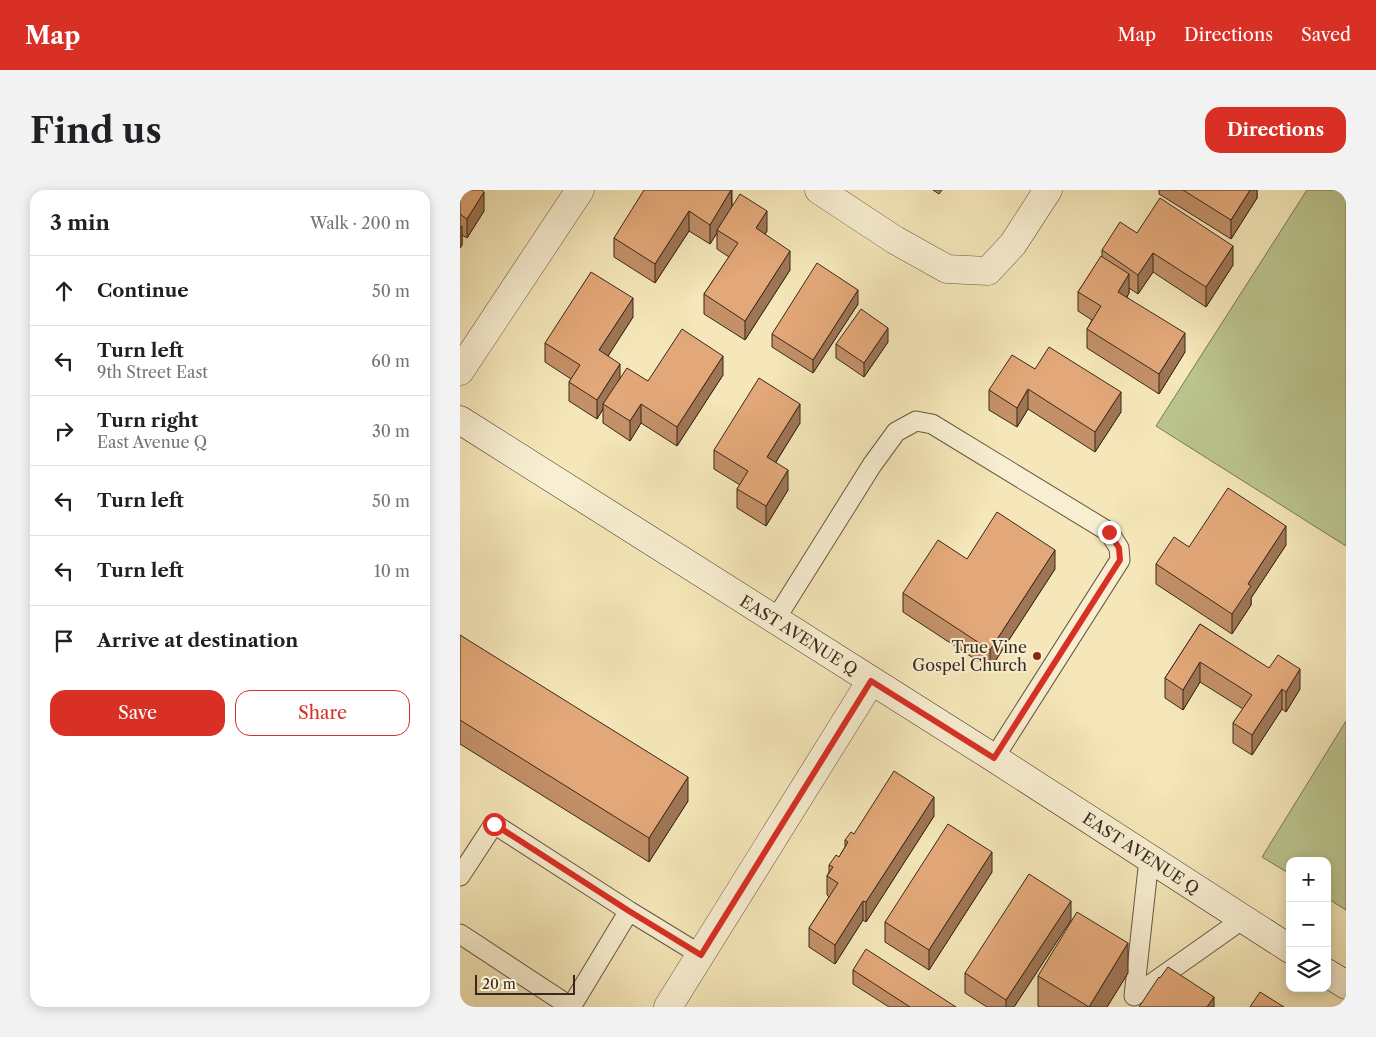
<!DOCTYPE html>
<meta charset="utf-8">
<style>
:root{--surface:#fff;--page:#f2f2f2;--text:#202124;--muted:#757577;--line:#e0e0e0;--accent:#d93025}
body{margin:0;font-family:"Libre Caslon Text",serif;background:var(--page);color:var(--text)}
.controls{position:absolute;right:15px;bottom:15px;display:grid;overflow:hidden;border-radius:10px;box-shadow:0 2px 12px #0003}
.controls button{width:45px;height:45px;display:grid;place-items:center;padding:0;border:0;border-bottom:1px solid var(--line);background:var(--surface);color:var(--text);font:25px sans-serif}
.scale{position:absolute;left:15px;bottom:12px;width:100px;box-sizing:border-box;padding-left:5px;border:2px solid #39281b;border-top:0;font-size:14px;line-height:18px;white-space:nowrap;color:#39281b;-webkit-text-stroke:4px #f8efd2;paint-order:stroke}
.stop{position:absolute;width:15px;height:15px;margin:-11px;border:4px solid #d93025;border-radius:50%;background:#fff}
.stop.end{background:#d93025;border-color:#fff;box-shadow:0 1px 5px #0008}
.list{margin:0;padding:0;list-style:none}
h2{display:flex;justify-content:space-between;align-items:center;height:65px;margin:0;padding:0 20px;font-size:21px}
h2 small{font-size:16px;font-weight:400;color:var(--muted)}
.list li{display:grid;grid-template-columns:32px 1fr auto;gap:15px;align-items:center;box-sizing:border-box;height:70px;padding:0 20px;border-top:1px solid var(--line)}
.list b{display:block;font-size:19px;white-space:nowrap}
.list p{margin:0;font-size:16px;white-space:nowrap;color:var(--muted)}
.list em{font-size:16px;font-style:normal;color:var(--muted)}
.actions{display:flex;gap:10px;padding:15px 20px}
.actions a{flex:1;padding:11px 0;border:1px solid var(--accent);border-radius:15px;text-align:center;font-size:18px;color:var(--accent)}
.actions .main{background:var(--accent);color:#fff}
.icon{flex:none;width:28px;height:28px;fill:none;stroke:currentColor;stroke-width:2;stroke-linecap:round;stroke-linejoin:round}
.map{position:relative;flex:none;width:886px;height:817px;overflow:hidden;border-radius:15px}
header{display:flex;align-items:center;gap:30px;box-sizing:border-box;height:70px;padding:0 25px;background:var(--accent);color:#fff}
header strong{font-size:24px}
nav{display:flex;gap:28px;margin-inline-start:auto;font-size:18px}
.intro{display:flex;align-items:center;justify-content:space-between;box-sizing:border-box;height:120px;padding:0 30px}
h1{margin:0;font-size:35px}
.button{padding:12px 22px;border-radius:15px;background:var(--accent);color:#fff;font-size:18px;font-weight:700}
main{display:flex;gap:30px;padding:0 30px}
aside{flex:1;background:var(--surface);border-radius:15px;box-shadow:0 2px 12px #0003}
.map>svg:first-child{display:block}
.green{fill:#bcc58f;stroke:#7a7655}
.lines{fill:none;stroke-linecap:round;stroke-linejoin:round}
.service-casing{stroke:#685842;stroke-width:21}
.minor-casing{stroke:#685842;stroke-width:29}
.secondary-casing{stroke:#39281b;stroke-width:29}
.service{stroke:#f8efd2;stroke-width:19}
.minor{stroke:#f8efd2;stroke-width:28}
.secondary{stroke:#f8efd2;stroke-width:28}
.wall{fill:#c39068;stroke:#39281b}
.shaded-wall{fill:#9f7655;stroke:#39281b}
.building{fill:#e3a879;stroke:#39281b}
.route{stroke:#d93025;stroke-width:6}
.poi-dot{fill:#8f2418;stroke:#f8efd2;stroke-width:2}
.labels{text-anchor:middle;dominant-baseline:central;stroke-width:4;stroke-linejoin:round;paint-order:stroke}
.street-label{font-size:16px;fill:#39281b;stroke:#f8efd2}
.poi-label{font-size:16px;fill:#39281b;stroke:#f8efd2;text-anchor:end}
</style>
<header>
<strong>Map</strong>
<nav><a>Map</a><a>Directions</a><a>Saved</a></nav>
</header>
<div class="intro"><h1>Find us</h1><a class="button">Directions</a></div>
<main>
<aside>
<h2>3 min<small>Walk · 200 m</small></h2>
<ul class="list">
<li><svg class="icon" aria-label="ahead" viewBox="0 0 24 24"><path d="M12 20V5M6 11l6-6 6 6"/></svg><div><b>Continue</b></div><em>50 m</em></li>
<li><svg class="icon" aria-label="left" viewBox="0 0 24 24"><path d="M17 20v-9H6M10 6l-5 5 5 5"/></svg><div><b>Turn left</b><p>9th Street East</p></div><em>60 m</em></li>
<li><svg class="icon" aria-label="right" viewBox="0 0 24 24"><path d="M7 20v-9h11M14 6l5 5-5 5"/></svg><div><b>Turn right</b><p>East Avenue Q</p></div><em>30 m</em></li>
<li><svg class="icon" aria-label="left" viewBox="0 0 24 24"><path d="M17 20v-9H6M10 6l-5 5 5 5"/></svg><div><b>Turn left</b></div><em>50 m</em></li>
<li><svg class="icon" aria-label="left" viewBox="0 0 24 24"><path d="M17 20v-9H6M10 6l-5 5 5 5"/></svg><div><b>Turn left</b></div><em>10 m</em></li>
<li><svg class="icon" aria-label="arrive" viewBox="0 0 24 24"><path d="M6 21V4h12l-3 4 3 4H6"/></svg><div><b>Arrive at destination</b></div></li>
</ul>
<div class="actions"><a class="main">Save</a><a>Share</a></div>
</aside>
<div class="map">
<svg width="886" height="817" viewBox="0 0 886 817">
<rect width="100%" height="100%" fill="#f5e7b9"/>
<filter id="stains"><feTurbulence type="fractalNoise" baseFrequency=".004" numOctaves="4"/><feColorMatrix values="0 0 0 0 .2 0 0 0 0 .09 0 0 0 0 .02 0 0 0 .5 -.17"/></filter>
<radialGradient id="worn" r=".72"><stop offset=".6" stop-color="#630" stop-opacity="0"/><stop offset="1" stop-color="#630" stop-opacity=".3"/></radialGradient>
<path class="green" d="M 847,0 L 886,0 L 886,356 L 696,236 Z
M 886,531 L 886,720 L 867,708 L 867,671 L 830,671 L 830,684 L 802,667 Z"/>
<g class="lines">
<defs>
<path id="service" d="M 315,430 L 412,275 L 436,242 L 456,231 L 472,234 L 649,342 L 659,358 L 660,370 L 534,568
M 689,669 L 674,806 L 783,729
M 0,686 L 34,634 L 169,721 L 241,765
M 0,744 L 111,817 L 169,721"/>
<path id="minor" d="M 359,0 L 435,50 L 487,79 L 528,81 L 553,54 L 588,0
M 0,181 L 120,0
M 208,817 L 411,491"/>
<path id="secondary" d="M 0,230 L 534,568 L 830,759
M 867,783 L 886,795"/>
</defs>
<use href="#service" class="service-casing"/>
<use href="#minor" class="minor-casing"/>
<use href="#secondary" class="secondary-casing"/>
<use href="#service" class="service"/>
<use href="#minor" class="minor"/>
<use href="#secondary" class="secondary"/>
</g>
<path class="wall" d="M 0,0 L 24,21 L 7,48 L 2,45 L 2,55 L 0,58 Z
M 272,0 L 272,16 L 307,41 L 305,44 L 330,80 L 285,150 L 244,124 L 244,104 L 269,67 L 257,59 L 257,43 L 250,54 L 229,41 L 195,93 L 154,67 L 154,48 Z
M 473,0 L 482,0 L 479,4 Z
M 699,0 L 797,0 L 797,8 L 771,49 L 699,4 Z
M 677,43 L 773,75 L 746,117 L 693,82 L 678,104 L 669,98 L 669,103 L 667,107 L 725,162 L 699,204 L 627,158 L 627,139 L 632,130 L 618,121 L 618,102 L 642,66 L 642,60 Z
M 398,114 L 353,183 L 312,157 L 312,144 Z
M 173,127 L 148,166 L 160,188 L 188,191 L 263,185 L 217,256 L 181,233 L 170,251 L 143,233 L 143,219 L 137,229 L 109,211 L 109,192 L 111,189 L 85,172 L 85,153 Z
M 428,152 L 404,187 L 376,168 L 376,154 Z
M 575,179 L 661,222 L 635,262 L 568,219 L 557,237 L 529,220 L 529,200 Z
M 340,233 L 316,272 L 328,300 L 306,336 L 277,318 L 277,299 L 280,295 L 254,279 L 254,260 Z
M 826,355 L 791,408 L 791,415 L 772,444 L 696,394 L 696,374 L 729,357 Z
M 507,369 L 595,379 L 530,479 L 443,422 L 443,403 Z
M 740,434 L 840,499 L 826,522 L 822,519 L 792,565 L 773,553 L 773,533 L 783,519 L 740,492 L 723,520 L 705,508 L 705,488 Z
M 0,445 L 228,611 L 189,672 L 0,554 Z
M 474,626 L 406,732 L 403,730 L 375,774 L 349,757 L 349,738 L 369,707 L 367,705 L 367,686 L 369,682 L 369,675 L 379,667 L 385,657 L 385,650 L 394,644 Z
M 532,682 L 469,780 L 425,752 L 425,732 Z
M 611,730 L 554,817 L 527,817 L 505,803 L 505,783 Z
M 393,780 L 496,817 L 429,817 L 393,794 Z
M 668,783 L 647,817 L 579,817 L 578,816 L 578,786 Z"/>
<path class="shaded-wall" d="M 271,0 L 272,18 L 257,40 L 257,43 L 250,54 L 250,35 Z
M 790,0 L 797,0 L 797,8 L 771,49 L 771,30 Z
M 24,2 L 24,21 L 7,48 L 7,29 Z
M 229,21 L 229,41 L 195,93 L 195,74 Z
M 307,21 L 307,41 L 296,58 L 296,38 Z
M 2,36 L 2,55 L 0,58 L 0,39 Z
M 773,56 L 773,75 L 746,117 L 746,97 Z
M 330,61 L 330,80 L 285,150 L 285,131 Z
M 693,63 L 693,82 L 678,104 L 678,85 Z
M 669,84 L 669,103 L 658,121 L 658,102 Z
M 398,100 L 398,114 L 353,183 L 353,170 Z
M 173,108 L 173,127 L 139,180 L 139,160 Z
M 428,138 L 428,152 L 404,187 L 404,173 Z
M 725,143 L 725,162 L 699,204 L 699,184 Z
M 263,166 L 263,185 L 217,256 L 217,237 Z
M 160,174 L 160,193 L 143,214 L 143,219 L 137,229 L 137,210 Z
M 568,199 L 568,219 L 557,237 L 557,218 Z
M 661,202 L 661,222 L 635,262 L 635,242 Z
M 181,214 L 181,233 L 170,251 L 170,231 Z
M 340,214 L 340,233 L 307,286 L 307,267 Z
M 328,280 L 328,300 L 306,336 L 306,316 Z
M 826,336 L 826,355 L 791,408 L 791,415 L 772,444 L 772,424 L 788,394 Z
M 595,360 L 595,379 L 530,479 L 530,460 Z
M 740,472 L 740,492 L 723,520 L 723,500 Z
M 840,479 L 840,499 L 826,522 L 826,502 Z
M 822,499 L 822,519 L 792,565 L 792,545 Z
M 228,587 L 228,611 L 189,672 L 189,648 Z
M 474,607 L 474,626 L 406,732 L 406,712 Z
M 532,662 L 532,682 L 469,780 L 469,760 Z
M 403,711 L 403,730 L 375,774 L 375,755 Z
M 611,711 L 611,730 L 554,817 L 546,817 L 546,810 Z
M 668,753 L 668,783 L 647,817 L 629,817 Z
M 754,807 L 754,817 L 747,817 Z"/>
<path class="building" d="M 0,0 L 22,0 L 24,2 L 7,29 L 0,24 Z
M 184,0 L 271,0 L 250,35 L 229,21 L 195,74 L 154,48 Z
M 723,0 L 790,0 L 771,30 Z
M 280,4 L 307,21 L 296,38 L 330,61 L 285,131 L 244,104 L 278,53 L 257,40 Z
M 700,8 L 773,56 L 746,97 L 693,63 L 678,85 L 642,60 L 660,32 L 677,43 Z
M 641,66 L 669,84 L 658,102 L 725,143 L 699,184 L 627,139 L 641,116 L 618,102 Z
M 357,73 L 398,100 L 353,170 L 312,144 Z
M 131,82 L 173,108 L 139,160 L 160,174 L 137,210 L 109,192 L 120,175 L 85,153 Z
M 401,119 L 428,138 L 404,173 L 376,154 Z
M 222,139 L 263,166 L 217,237 L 181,214 L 170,231 L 143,214 L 167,178 L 188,191 Z
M 589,157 L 661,202 L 635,242 L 568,199 L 557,218 L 529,200 L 552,165 L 575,179 Z
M 299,188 L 340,214 L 307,267 L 328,280 L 306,316 L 277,299 L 288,281 L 254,260 Z
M 768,298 L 826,336 L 788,394 L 791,396 L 772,424 L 696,374 L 714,347 L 729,357 Z
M 537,322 L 595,360 L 530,460 L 443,403 L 478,350 L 507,369 Z
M 740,434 L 809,478 L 818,465 L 840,479 L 826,502 L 822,499 L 792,545 L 773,533 L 792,505 L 740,472 L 723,500 L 705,488 Z
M 0,445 L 228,587 L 189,648 L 0,530 Z
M 434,581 L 474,607 L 406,712 L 403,711 L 375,755 L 349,738 L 378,693 L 367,686 L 373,677 L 369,675 L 376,665 L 379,667 L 388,652 L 385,650 L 391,642 L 394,644 Z
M 488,634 L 532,662 L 469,760 L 425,732 Z
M 569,684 L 611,711 L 546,810 L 505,783 Z
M 617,722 L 668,753 L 629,817 L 578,786 Z
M 406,759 L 496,817 L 450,817 L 393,780 Z
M 708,777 L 754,807 L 747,817 L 679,817 L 699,787 L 700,788 Z
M 800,802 L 824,817 L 790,817 Z"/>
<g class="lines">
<path class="route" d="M 34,634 L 169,721 L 241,765 L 411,491 L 534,568 L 660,370 L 659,358 L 649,342"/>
</g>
<circle class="poi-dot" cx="577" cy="466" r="5"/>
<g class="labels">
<g class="street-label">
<text transform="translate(339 445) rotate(32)">EAST AVENUE Q</text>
<text transform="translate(681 663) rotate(33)">EAST AVENUE Q</text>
</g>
<g class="poi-label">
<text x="567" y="457">True Vine<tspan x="567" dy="18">Gospel Church</tspan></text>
</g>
</g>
<rect width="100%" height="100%" filter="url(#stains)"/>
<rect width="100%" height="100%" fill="url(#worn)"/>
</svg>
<div class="controls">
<button>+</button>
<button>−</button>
<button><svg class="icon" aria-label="layers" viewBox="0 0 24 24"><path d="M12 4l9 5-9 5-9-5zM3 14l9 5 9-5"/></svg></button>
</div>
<div class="scale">20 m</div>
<div class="stop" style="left:34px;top:634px"></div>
<div class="stop end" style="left:649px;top:342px"></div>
</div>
</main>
